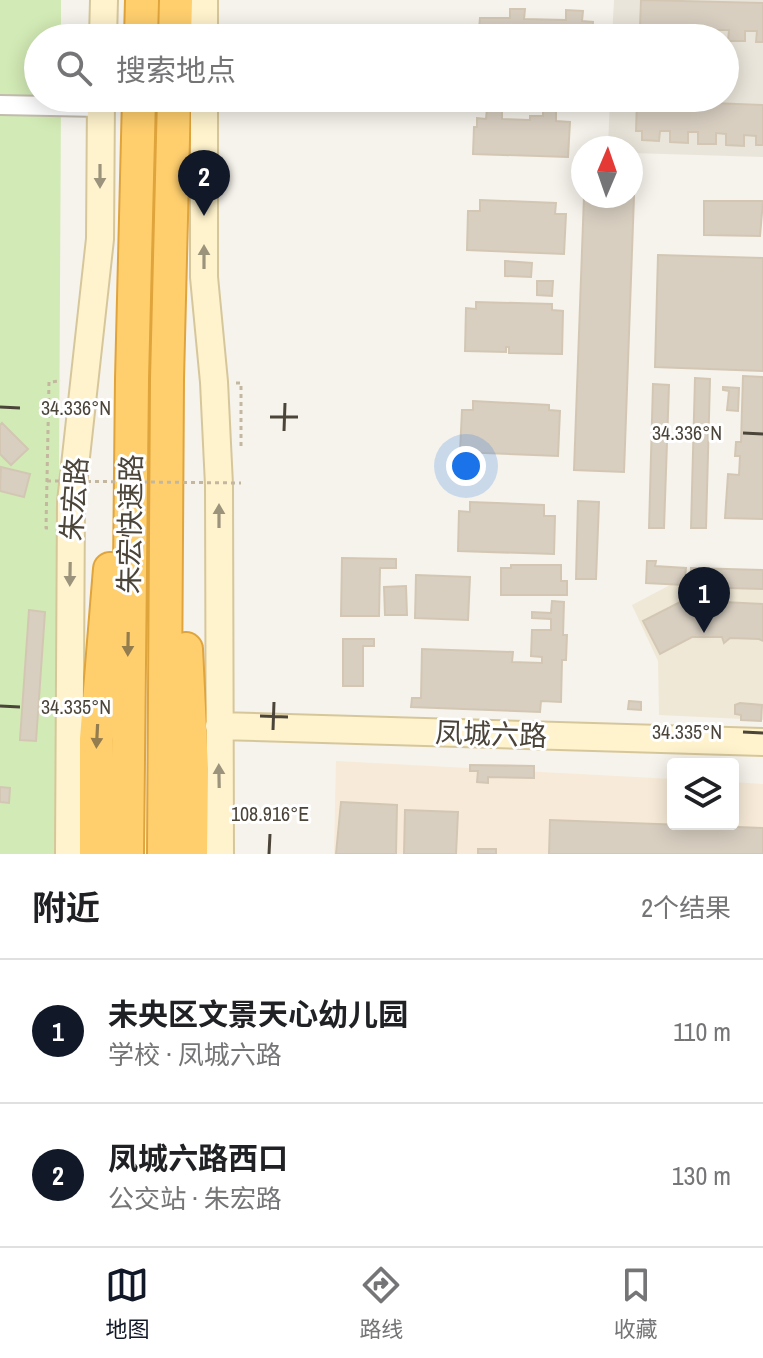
<!DOCTYPE html>
<html lang="zh">
<meta charset="utf-8">
<style>
:root{--surface:#fff;--page:#f2f2f2;--text:#202124;--muted:#757577;--line:#e0e0e0;--accent:#111827}
body{margin:0;font-family:"Archivo Narrow","Noto Sans SC",sans-serif;background:var(--page);color:var(--text)}
.controls{position:absolute;right:24px;bottom:24px;display:grid;overflow:hidden;border-radius:8px;box-shadow:0 4px 20px #0003}
.controls button{width:72px;height:72px;display:grid;place-items:center;padding:0;border:0;border-bottom:2px solid var(--line);background:var(--surface);color:var(--text);font:40px sans-serif}
.compass{position:absolute;left:571px;top:136px;width:72px;height:72px;border-radius:50%;background:var(--surface);box-shadow:0 4px 20px #0003;rotate:2deg}
.you{position:absolute;left:466px;top:466px;width:28px;height:28px;margin:-20px;border:6px solid #fff;border-radius:50%;background:#1a73e8;box-shadow:0 0 0 12px #1a73e833}
.badge{display:grid;place-items:center;width:52px;height:52px;border-radius:50%;background:var(--accent);color:#fff;font-size:26px;font-weight:700}
.pin{position:absolute;translate:-50% -66px;filter:drop-shadow(0 2px 4px #0008)}
.pin::after{content:'';position:absolute;top:42px;width:28px;height:24px;background:inherit;clip-path:polygon(0 0,100% 0,50% 100%)}
.list{margin:0;padding:0;list-style:none}
h2{display:flex;justify-content:space-between;align-items:center;height:104px;margin:0;padding:0 32px;font-size:34px}
h2 small{font-size:26px;font-weight:400;color:var(--muted)}
.list li{display:grid;grid-template-columns:52px 1fr auto;gap:24px;align-items:center;box-sizing:border-box;height:144px;padding:0 32px;border-top:2px solid var(--line)}
.list b{display:block;font-size:30px;white-space:nowrap}
.list p{margin:0;font-size:26px;white-space:nowrap;color:var(--muted)}
.list em{font-size:26px;font-style:normal;color:var(--muted)}
.icon{flex:none;width:44px;height:44px;fill:none;stroke:currentColor;stroke-width:2;stroke-linecap:round;stroke-linejoin:round}
.map{position:relative;flex:none;width:763px;height:854px;overflow:hidden}
.search{position:absolute;background:var(--surface);box-shadow:0 4px 20px #0003;left:24px;right:24px;top:24px;height:88px;display:flex;align-items:center;gap:20px;box-sizing:border-box;padding:0 28px;border-radius:44px;color:var(--muted);font-size:30px}
.sheet{height:392px;background:var(--surface)}
nav{display:flex;justify-content:space-around;align-items:center;box-sizing:border-box;height:112px;border-top:2px solid var(--line);background:var(--surface);font-size:22px;color:var(--muted)}
nav a{display:grid;justify-items:center;gap:4px}
nav .on{color:var(--accent)}
.map>svg:first-child{display:block}
.residential{fill:#eae5da}
.commercial{fill:#f7ead8}
.education{fill:#efe8d6}
.green{fill:#d2eab5}
.building{fill:#d8cfc1;stroke:#d3c7b4;stroke-width:2}
.lines{fill:none;stroke-linecap:round;stroke-linejoin:round}
.street-casing{stroke:#c2bbae;stroke-width:22}
.secondary-casing{stroke:#d6c79b;stroke-width:30}
.highway-casing{stroke:#e0a43c;stroke-width:36}
.path{stroke:#c4b79f;stroke-width:3;stroke-dasharray:4 4;stroke-linecap:butt}
.street{stroke:#fff;stroke-width:18}
.secondary{stroke:#fff3cd;stroke-width:26}
.highway{stroke:#ffcf6e;stroke-width:32}
.path-bridge{stroke:#c4b79f;stroke-width:3;stroke-dasharray:4 4;stroke-linecap:butt}
.oneway{fill:#9c937c}
.oneway2{fill:#937c4e}
.ticks{fill:none;stroke:#4b4439;stroke-width:3}
.labels{text-anchor:middle;dominant-baseline:central;stroke-width:6;stroke-linejoin:round;paint-order:stroke}
.street-label{font-size:28px;fill:#4b4439;stroke:#fff}
.ticks-label{font-size:20px;text-anchor:middle;fill:#4b4439;stroke:#fff;stroke-width:6;stroke-linejoin:round;paint-order:stroke}
</style>
<div class="map">
<svg width="763" height="854" viewBox="0 0 763 854">
<rect width="100%" height="100%" fill="#f6f3ec"/>
<path class="residential" d="M 614,0 L 763,0 L 763,157 L 631,153 L 631,148 L 608,148 L 610,98 L 725,98 L 725,38 L 612,38 Z"/>
<path class="commercial" d="M 336,761 L 673,779 L 673,824 L 733,824 L 733,782 L 763,784 L 763,854 L 334,854 Z"/>
<path class="education" d="M 672,584 L 763,589 L 763,720 L 659,715 L 658,661 L 632,605 Z"/>
<path class="green" d="M 0,0 L 61,0 L 61,38 L 38,38 L 38,98 L 61,98 L 57,854 L 0,854 Z"/>
<path class="building" d="M 641,0 L 763,3 L 763,42 L 756,42 L 757,31 L 745,31 L 745,41 L 728,41 L 729,30 L 717,30 L 717,38 L 701,38 L 701,29 L 690,29 L 690,38 L 673,38 L 673,29 L 663,28 L 662,38 L 645,38 L 646,27 L 640,27 Z
M 510,9 L 525,9 L 524,19 L 566,20 L 566,10 L 583,11 L 582,21 L 593,22 L 592,38 L 498,38 L 499,30 L 479,29 L 480,18 L 510,18 Z
M 637,100 L 763,105 L 763,145 L 756,145 L 756,136 L 744,135 L 744,146 L 726,145 L 726,134 L 716,133 L 716,144 L 698,144 L 698,132 L 688,132 L 688,143 L 670,142 L 670,131 L 660,131 L 659,141 L 642,140 L 642,131 L 636,131 Z
M 487,108 L 502,109 L 502,119 L 530,120 L 530,116 L 543,116 L 543,110 L 556,110 L 556,121 L 570,122 L 568,157 L 473,154 L 474,127 L 477,127 L 477,118 L 486,119 Z
M 584,196 L 634,196 L 624,472 L 574,470 Z
M 480,200 L 556,203 L 555,214 L 566,214 L 564,254 L 467,250 L 468,211 L 480,211 Z
M 704,201 L 763,201 L 760,236 L 704,235 Z
M 658,255 L 763,258 L 763,371 L 655,367 Z
M 505,261 L 532,263 L 531,277 L 505,276 Z
M 537,281 L 553,281 L 552,296 L 537,295 Z
M 476,302 L 552,304 L 552,310 L 563,311 L 562,354 L 509,353 L 509,347 L 506,347 L 506,352 L 465,351 L 466,308 L 476,309 Z
M 743,376 L 763,377 L 763,519 L 725,518 L 728,474 L 739,475 L 740,456 L 735,456 L 736,442 L 741,442 Z
M 695,378 L 710,379 L 706,528 L 691,528 Z
M 653,384 L 669,385 L 664,528 L 649,528 Z
M 723,387 L 739,388 L 738,411 L 727,410 L 729,391 L 723,390 Z
M 473,401 L 549,405 L 549,410 L 560,411 L 558,456 L 460,452 L 462,410 L 473,410 Z
M 2,423 L 28,449 L 11,465 L 0,454 L 0,425 Z
M 1,467 L 30,474 L 24,497 L 0,491 Z
M 578,501 L 599,502 L 596,579 L 576,579 Z
M 470,502 L 544,505 L 544,516 L 555,516 L 554,554 L 458,551 L 459,511 L 470,512 Z
M 342,558 L 396,559 L 396,568 L 380,568 L 379,616 L 341,616 Z
M 647,561 L 656,561 L 655,566 L 686,568 L 684,585 L 646,583 Z
M 511,565 L 561,565 L 561,581 L 567,581 L 567,595 L 501,595 L 501,568 L 511,568 Z
M 691,568 L 763,570 L 763,589 L 691,587 Z
M 416,575 L 470,577 L 468,620 L 415,618 Z
M 406,586 L 407,615 L 385,615 L 384,587 Z
M 684,600 L 763,604 L 763,641 L 759,639 L 730,638 L 724,643 L 722,637 L 692,637 L 660,654 L 643,621 Z
M 552,601 L 564,602 L 563,635 L 567,635 L 566,660 L 562,660 L 561,702 L 541,701 L 540,712 L 411,707 L 412,698 L 421,698 L 422,649 L 513,652 L 512,662 L 542,663 L 542,657 L 531,656 L 532,630 L 551,630 L 551,619 L 532,618 L 532,612 L 551,613 Z
M 29,610 L 45,612 L 36,741 L 20,740 Z
M 343,639 L 374,639 L 374,646 L 363,646 L 363,686 L 343,686 Z
M 629,701 L 641,702 L 641,710 L 628,709 Z
M 740,703 L 762,705 L 761,721 L 741,720 L 741,715 L 735,714 L 735,705 Z
M 470,765 L 534,766 L 534,778 L 488,777 L 488,783 L 477,782 L 478,771 L 470,771 Z
M 0,787 L 10,788 L 9,803 L 0,802 Z
M 341,802 L 397,805 L 396,854 L 336,854 Z
M 405,810 L 458,812 L 456,854 L 404,854 Z
M 550,820 L 763,828 L 763,854 L 549,854 Z
M 478,849 L 496,849 L 496,854 L 478,854 Z"/>
<g class="lines">
<defs>
<path id="street" d="M 0,105 L 101,107"/>
<path id="secondary" d="M 103,38 L 104,0
M 204,38 L 204,0
M 204,98 L 204,277 L 214,382 L 219,485 L 220,854
M 219,726 L 763,742
M 69,854 L 71,502 L 100,239 L 101,98"/>
<path id="highway" d="M 141,38 L 142,0
M 175,38 L 176,0
M 186,649 L 192,769 L 191,854
M 96,854 L 96,739 L 110,569
M 127,854 L 132,379 L 139,98
M 164,854 L 167,379 L 174,98"/>
</defs>
<use href="#street" class="street-casing"/>
<use href="#secondary" class="secondary-casing"/>
<use href="#highway" class="highway-casing"/>
<path class="path" d="M 236,383 L 241,383 L 241,447
M 48,528 L 46,528 L 49,382 L 61,381"/>
<use href="#street" class="street"/>
<use href="#secondary" class="secondary"/>
<use href="#highway" class="highway"/>
<path class="path-bridge" d="M 47,481 L 241,483"/>
</g>
<defs><path id="oneway-solid" d="M-6-.8H1V-3.2L6.5 0L1 3.2V.8H-6Z" transform="scale(2)"/></defs>
<g class="oneway">
<use href="#oneway-solid" transform="translate(100 176) rotate(90)"/>
<use href="#oneway-solid" transform="translate(204 257) rotate(-90)"/>
<use href="#oneway-solid" transform="translate(219 516) rotate(-90)"/>
<use href="#oneway-solid" transform="translate(70 574) rotate(91)"/>
<use href="#oneway-solid" transform="translate(219 776) rotate(-91)"/>
</g>
<g class="oneway2">
<use href="#oneway-solid" transform="translate(128 644) rotate(91)"/>
<use href="#oneway-solid" transform="translate(97 736) rotate(93)"/>
</g>
<path class="ticks" d="M 0,407 L 20,408M 270,417 L 298,417M 284,431 L 285,403M 743,433 L 763,434M 0,706 L 20,707M 260,716 L 288,717M 273,730 L 274,702M 743,732 L 763,733M 269,854 L 270,834"/>
<g class="labels">
<g class="street-label">
<text transform="translate(74 499) rotate(-86)">朱宏路</text>
<text transform="translate(130 524) rotate(-89)">朱宏快速路</text>
<text transform="translate(491 734) rotate(2)">凤城六路</text>
</g>
</g>
<g class="ticks-label">
<text x="76" y="415">34.336°N</text>
<text x="687" y="440">34.336°N</text>
<text x="76" y="714">34.335°N</text>
<text x="687" y="739">34.335°N</text>
<text x="270" y="821">108.916°E</text>
</g>
</svg>
<div class="controls">
<button><svg class="icon" aria-label="layers" viewBox="0 0 24 24"><path d="M12 4l9 5-9 5-9-5zM3 14l9 5 9-5"/></svg></button>
</div>
<svg class="compass" viewBox="-18 -18 36 36"><path d="M0-13l5 13h-10z" fill="#e53935"/><path d="M0 13l5-13h-10z" fill="#757577"/></svg>
<div class="you"></div>
<div class="pin badge" style="left:704px;top:633px">1</div>
<div class="pin badge" style="left:204px;top:216px">2</div>
<div class="search"><svg class="icon" aria-label="search" viewBox="0 0 24 24"><circle cx="10" cy="10" r="6"/><path d="M15 15l6 6"/></svg>搜索地点</div>
</div>
<section class="sheet">
<h2>附近<small>2个结果</small></h2>
<ul class="list">
<li><span class="badge">1</span><div><b>未央区文景天心幼儿园</b><p>学校 · 凤城六路</p></div><em>110 m</em></li>
<li><span class="badge">2</span><div><b>凤城六路西口</b><p>公交站 · 朱宏路</p></div><em>130 m</em></li>
</ul>
</section>
<nav>
<a class="on"><svg class="icon" aria-label="map" viewBox="0 0 24 24"><path d="M3 6l6-2 6 2 6-2v14l-6 2-6-2-6 2zM9 4v14M15 6v14"/></svg>地图</a>
<a><svg class="icon" aria-label="directions" viewBox="0 0 24 24"><path d="M12 3l9 9-9 9-9-9zM9 14v-3h6M13 9l2 2-2 2"/></svg>路线</a>
<a><svg class="icon" aria-label="saved" viewBox="0 0 24 24"><path d="M7 4h10v16l-5-4-5 4z"/></svg>收藏</a>
</nav>
